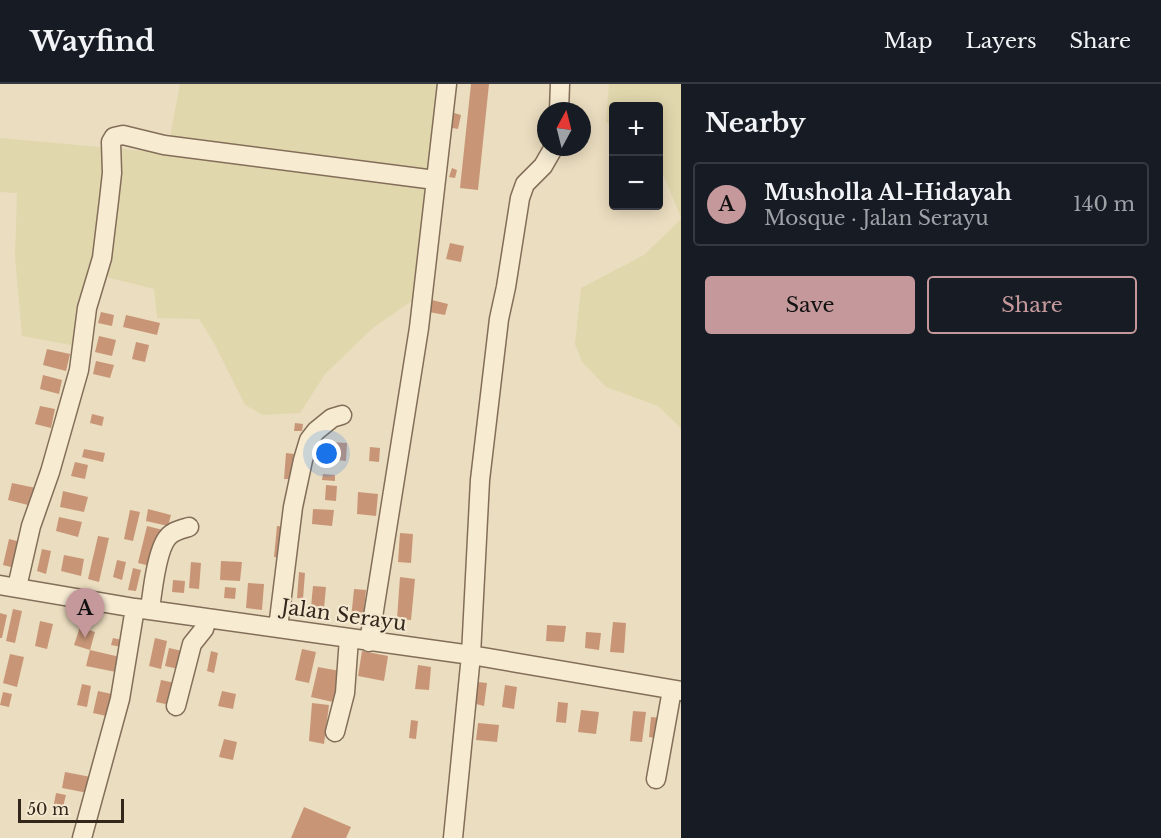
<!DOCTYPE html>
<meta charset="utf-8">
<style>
:root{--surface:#171b24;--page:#20242c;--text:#f1f3f6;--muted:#9ea1a6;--line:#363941;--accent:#c5999c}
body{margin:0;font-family:"Libre Baskerville",serif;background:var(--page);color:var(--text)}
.controls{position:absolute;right:18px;top:18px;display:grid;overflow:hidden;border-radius:6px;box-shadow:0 3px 15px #0003}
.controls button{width:54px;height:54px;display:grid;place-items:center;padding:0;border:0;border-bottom:2px solid var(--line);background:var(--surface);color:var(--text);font:30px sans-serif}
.compass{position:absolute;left:537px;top:18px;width:54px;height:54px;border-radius:50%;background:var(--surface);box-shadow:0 3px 15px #0003;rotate:7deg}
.scale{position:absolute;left:18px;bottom:15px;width:106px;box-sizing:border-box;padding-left:6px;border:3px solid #33271c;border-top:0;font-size:16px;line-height:21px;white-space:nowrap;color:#33271c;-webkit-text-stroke:4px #f3e8cf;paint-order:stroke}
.you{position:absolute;left:327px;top:370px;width:21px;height:21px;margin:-15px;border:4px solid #fff;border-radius:50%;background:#1a73e8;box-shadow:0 0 0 9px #1a73e833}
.badge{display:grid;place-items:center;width:39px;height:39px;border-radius:50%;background:var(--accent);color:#111;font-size:20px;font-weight:700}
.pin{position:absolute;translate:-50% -50px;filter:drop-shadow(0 2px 3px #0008)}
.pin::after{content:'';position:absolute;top:32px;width:21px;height:18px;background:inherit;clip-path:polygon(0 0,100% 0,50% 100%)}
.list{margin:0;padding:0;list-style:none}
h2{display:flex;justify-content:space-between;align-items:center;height:78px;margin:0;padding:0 24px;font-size:26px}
h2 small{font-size:20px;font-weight:400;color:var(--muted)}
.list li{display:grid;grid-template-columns:39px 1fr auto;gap:18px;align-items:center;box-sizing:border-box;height:84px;margin:0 12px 12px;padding:0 12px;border:2px solid var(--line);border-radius:6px}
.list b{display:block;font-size:22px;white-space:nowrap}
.list p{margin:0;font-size:20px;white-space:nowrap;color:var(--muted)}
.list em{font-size:20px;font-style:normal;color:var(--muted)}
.actions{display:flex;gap:12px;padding:18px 24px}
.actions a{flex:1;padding:14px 0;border:2px solid var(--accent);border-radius:6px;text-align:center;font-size:21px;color:var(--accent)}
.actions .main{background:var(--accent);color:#111}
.map{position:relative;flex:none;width:681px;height:754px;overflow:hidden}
header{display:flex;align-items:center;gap:36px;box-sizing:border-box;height:84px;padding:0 30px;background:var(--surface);border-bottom:2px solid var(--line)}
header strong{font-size:28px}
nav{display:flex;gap:33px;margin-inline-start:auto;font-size:21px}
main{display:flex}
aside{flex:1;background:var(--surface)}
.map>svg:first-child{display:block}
.farmland{fill:#e1d7ad}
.building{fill:#c89677}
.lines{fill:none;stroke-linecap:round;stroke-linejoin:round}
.minor-casing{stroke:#836e59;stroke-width:21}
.minor{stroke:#f7ebd2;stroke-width:18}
.labels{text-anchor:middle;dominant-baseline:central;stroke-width:4.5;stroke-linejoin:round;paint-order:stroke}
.street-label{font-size:20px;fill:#33271c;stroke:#f3e8cf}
</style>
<header>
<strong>Wayfind</strong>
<nav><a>Map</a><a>Layers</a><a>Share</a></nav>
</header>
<main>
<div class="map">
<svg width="681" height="754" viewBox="0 0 681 754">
<rect width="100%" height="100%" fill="#ebddbf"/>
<path class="farmland" d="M 180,0 L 446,0 L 422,210 L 374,243 L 325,290 L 300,329 L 263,331 L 245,321 L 214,259 L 199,235 L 157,234 L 154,205 L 106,193 L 76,262 L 22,252 L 15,172 L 17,109 L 0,108 L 0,54 L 167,69 Z
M 609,0 L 681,0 L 681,134 L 666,97 L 659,85 L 658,22 L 614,22 L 613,41 L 606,38 Z
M 681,135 L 681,344 L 658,322 L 606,303 L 582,278 L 575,260 L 581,204 L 644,171 Z"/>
<path class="building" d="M 471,0 L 489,0 L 478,106 L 460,104 Z
M 451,28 L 461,31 L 458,45 L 447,43 Z
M 452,84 L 457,86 L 455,94 L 449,93 Z
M 450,159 L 464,162 L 461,178 L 446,175 Z
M 432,216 L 448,220 L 445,231 L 429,228 Z
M 101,228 L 114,231 L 112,242 L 98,239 Z
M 126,231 L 160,239 L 157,251 L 123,243 Z
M 99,252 L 116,256 L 112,272 L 95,268 Z
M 136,258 L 149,261 L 145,278 L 132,275 Z
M 47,265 L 70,270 L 66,287 L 43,281 Z
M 96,277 L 114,281 L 110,294 L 93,290 Z
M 43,291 L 62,296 L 59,310 L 40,305 Z
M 40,322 L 55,325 L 51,344 L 35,340 Z
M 92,330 L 104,333 L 102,342 L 90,339 Z
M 295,339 L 303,340 L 302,347 L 294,347 Z
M 329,358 L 347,359 L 346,377 L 328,375 Z
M 370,363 L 380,364 L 379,378 L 369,377 Z
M 84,365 L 105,369 L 103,378 L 82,373 Z
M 286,369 L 294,370 L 292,395 L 284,395 Z
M 75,378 L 88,381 L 85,395 L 71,392 Z
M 323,390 L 335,391 L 335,397 L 322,396 Z
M 12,399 L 36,404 L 32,422 L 8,416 Z
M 326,401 L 337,402 L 336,417 L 325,416 Z
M 63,407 L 88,413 L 84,428 L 60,423 Z
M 358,408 L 378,410 L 376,432 L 357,430 Z
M 148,425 L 171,431 L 168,442 L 146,437 Z
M 313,425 L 334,426 L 332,442 L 312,440 Z
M 130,426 L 140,428 L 133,457 L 124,455 Z
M 59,433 L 82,438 L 78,453 L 56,447 Z
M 147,442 L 163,446 L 154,483 L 138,479 Z
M 277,442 L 287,443 L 285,474 L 274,473 Z
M 400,449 L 413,450 L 411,479 L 398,478 Z
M 98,452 L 109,454 L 99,498 L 88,495 Z
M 9,455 L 21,458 L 15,484 L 3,481 Z
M 42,465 L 51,467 L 46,490 L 37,487 Z
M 64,471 L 84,475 L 81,492 L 61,487 Z
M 117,476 L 126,478 L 122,496 L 113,493 Z
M 221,477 L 242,478 L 240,497 L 220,496 Z
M 191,478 L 201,479 L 199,505 L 189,504 Z
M 133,484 L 141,486 L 136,507 L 128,506 Z
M 299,488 L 305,489 L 303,515 L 297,514 Z
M 400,493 L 415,495 L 411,536 L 397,535 Z
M 173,496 L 185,497 L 184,509 L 172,508 Z
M 248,499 L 264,500 L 262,526 L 246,524 Z
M 313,502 L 326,503 L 324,524 L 311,523 Z
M 225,503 L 236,504 L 235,515 L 224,514 Z
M 354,505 L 366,506 L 363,536 L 351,535 Z
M 13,525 L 22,527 L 15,559 L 6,557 Z
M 0,529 L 7,531 L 2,554 L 0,554 Z
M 40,537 L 53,540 L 47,565 L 35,562 Z
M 613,538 L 626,539 L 624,569 L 610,568 Z
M 547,541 L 566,542 L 564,558 L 546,557 Z
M 80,543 L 95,548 L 90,566 L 74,561 Z
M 586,548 L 601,549 L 599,566 L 585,564 Z
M 113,554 L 122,556 L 121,563 L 111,561 Z
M 155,554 L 167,557 L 161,585 L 149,582 Z
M 169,564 L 187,568 L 183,586 L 165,582 Z
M 302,565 L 316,568 L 309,599 L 295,596 Z
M 90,566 L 120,573 L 116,588 L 86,582 Z
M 211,567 L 218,569 L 214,589 L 207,587 Z
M 362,567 L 388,572 L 384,597 L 358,592 Z
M 10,570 L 24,573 L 17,603 L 3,599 Z
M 418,581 L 431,583 L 429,606 L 415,605 Z
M 318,583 L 340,587 L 333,618 L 311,613 Z
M 161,596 L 175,599 L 170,621 L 156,618 Z
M 478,598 L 487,599 L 484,622 L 476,620 Z
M 82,600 L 91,602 L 87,623 L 77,621 Z
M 505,601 L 517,603 L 514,625 L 502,623 Z
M 98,607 L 116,611 L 111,633 L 93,629 Z
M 222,607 L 236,610 L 233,625 L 218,622 Z
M 3,608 L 12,610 L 9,623 L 0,621 Z
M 558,618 L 568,619 L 566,639 L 556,638 Z
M 312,619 L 329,621 L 324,660 L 309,657 Z
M 581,626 L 599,628 L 596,650 L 578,648 Z
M 633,627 L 646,628 L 642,658 L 630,657 Z
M 651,633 L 662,634 L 659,655 L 649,653 Z
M 411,636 L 418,637 L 416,655 L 409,654 Z
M 478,639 L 499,641 L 497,658 L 476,656 Z
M 224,655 L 237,658 L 233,676 L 219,673 Z
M 65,688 L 91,693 L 88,709 L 62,704 Z
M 56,709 L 66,711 L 62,727 L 53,725 Z
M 304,723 L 351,743 L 346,754 L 291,754 Z"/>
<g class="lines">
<defs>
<path id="minor" d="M 559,27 L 560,0
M 0,501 L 135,524 L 471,571 L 681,607
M 17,503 L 31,442 L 50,388 L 79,286 L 87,224 L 102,174 L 109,116 L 112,89 L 111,58 L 114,53 L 123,51 L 164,61 L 435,96
M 150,526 C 152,509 157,465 168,453 C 173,447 182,445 189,443
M 278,544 L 293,423 L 303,376 L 309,356 L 316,347 L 332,334 L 342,331
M 369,558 L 419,244 L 447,0
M 176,622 L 192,560 L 204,545 L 207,534
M 335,648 L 345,609 L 349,554
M 656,695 L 672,606
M 82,754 L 120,615 L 135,524
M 453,754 L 471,571 L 480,396 L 499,235 L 506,203 L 520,114 L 525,100 L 543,82 L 554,63"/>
</defs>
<use href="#minor" class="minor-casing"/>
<use href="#minor" class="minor"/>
</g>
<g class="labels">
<g class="street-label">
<text transform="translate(344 531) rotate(8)">Jalan Serayu</text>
</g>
</g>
</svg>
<div class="controls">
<button>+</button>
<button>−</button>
</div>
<svg class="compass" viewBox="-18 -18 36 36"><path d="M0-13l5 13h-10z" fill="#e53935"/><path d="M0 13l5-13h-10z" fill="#9ea1a6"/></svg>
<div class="scale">50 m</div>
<div class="you"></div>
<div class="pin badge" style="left:85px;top:554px">A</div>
</div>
<aside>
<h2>Nearby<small></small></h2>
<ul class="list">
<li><span class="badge">A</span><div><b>Musholla Al-Hidayah</b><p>Mosque · Jalan Serayu</p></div><em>140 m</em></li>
</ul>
<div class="actions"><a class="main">Save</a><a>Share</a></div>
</aside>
</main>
